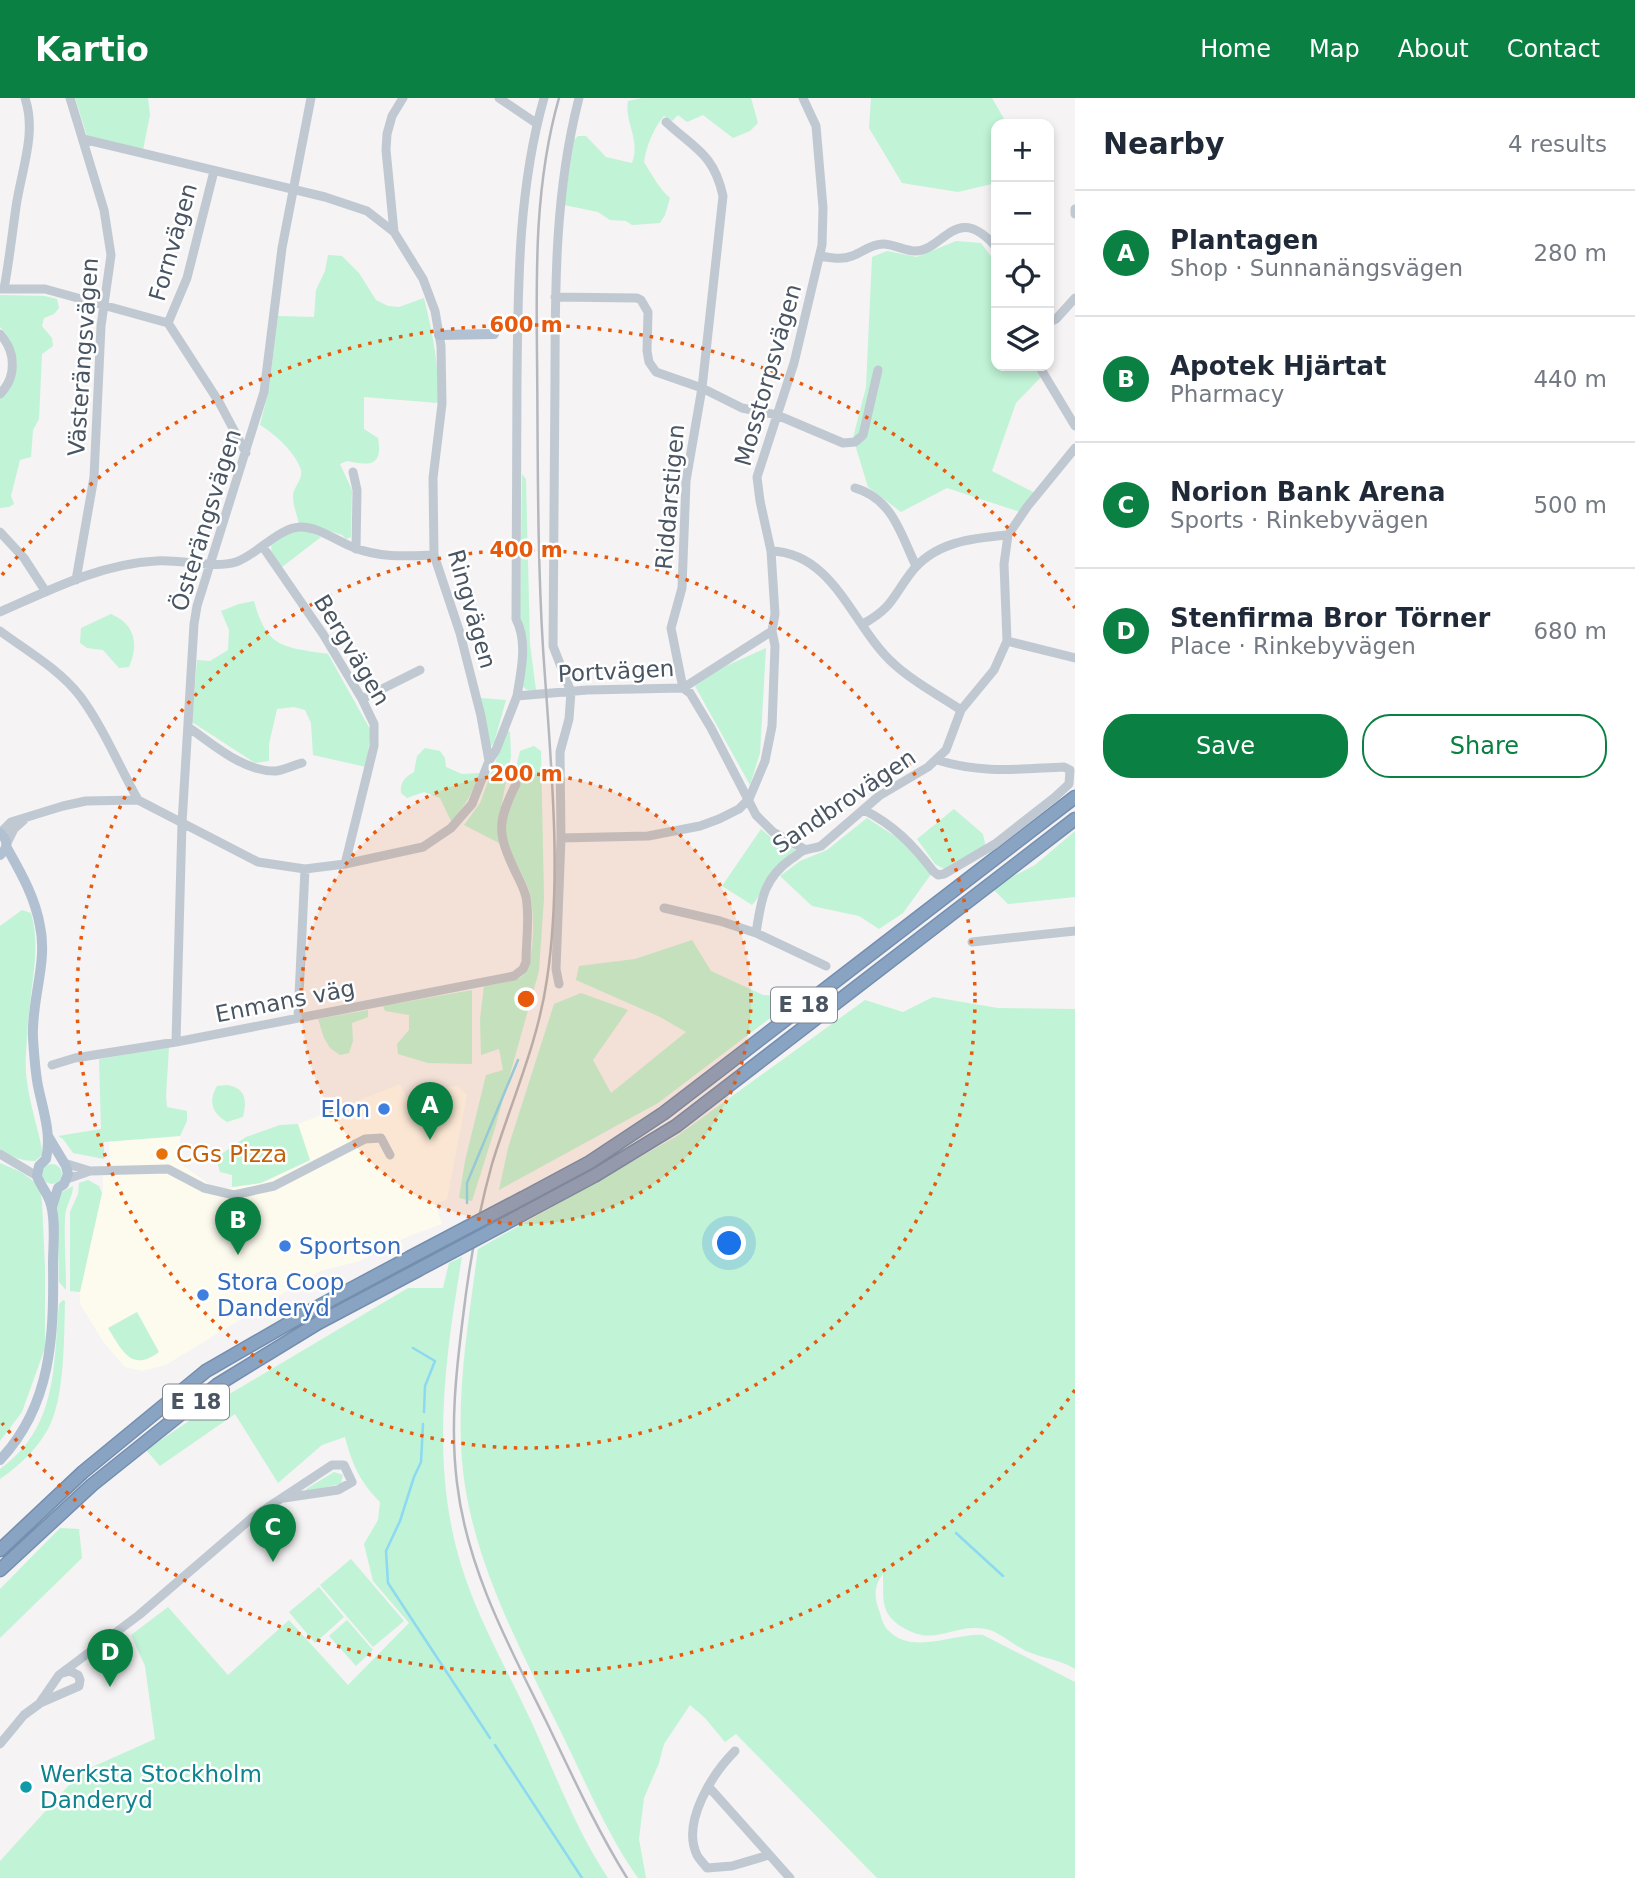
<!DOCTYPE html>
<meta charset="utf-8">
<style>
:root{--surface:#fff;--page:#f6f6f7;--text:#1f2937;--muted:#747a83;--line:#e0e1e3;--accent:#0b8043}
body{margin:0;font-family:"DejaVu Sans",sans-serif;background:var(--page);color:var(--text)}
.controls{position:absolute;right:21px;top:21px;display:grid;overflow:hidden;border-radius:14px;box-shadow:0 4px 10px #0003}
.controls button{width:63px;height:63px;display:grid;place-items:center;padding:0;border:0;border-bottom:2px solid var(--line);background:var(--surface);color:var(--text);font:35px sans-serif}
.you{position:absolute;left:730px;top:1146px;width:24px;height:24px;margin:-18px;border:5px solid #fff;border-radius:50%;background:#1a73e8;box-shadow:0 0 0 10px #1a73e833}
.badge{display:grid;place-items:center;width:46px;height:46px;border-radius:50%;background:var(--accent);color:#fff;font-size:23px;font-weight:700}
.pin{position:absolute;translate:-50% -58px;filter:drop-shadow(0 2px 4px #0008)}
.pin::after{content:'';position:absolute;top:37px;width:24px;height:21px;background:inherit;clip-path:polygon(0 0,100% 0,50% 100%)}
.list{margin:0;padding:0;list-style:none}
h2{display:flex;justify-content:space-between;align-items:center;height:91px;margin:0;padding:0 28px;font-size:30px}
h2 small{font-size:23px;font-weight:400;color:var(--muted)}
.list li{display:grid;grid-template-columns:46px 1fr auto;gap:21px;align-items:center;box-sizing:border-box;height:126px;padding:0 28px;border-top:2px solid var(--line)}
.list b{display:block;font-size:26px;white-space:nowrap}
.list p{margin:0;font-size:23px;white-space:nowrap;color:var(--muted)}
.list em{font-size:23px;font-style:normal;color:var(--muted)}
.actions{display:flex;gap:14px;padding:21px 28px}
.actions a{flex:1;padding:16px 0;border:2px solid var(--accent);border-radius:28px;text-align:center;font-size:24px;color:var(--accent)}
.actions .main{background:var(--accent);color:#fff}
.icon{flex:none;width:38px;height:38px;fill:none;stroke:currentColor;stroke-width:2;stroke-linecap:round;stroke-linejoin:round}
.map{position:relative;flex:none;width:1075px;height:1780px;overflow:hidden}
header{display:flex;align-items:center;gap:42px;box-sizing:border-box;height:98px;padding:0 35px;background:var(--accent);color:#fff}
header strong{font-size:33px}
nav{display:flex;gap:38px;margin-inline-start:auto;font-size:24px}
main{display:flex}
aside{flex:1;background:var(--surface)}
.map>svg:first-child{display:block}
.commercial{fill:#fdfaee}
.green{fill:#c1f3d6}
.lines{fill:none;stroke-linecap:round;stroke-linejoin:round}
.stream{stroke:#8cd9f1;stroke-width:2.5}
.highway-casing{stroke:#748eaf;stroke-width:15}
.minor{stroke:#c0c9d2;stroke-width:9}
.major{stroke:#b2c1d2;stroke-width:10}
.highway{stroke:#89a3c3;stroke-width:12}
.rail{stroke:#b4b7bd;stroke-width:2.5}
.highway-bridge-casing{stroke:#748eaf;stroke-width:15;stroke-linecap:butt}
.highway-bridge{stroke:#89a3c3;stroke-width:12}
.ring{fill:none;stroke:#e8590c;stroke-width:3.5;stroke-dasharray:3.5 7}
.shop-dot{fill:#3f7fe0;stroke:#fff;stroke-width:2.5}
.food-dot{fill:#e8710a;stroke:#fff;stroke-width:2.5}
.culture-dot{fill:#0f9aa8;stroke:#fff;stroke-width:2.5}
.labels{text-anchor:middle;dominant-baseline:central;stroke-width:5;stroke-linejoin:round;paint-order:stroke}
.shield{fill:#fff;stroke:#808891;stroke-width:2}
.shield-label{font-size:21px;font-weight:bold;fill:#495562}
.street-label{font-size:23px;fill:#495562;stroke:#fff}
.shop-label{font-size:23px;fill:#366cbe;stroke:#fff;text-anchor:start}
.food-label{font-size:23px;fill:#c56008;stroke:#fff;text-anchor:start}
.culture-label{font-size:23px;fill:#0d838f;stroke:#fff;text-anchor:start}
.centre{fill:#e8590c;stroke:#fff;stroke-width:3.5}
.ring-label{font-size:21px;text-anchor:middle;font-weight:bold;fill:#e8590c;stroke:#fff;stroke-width:5;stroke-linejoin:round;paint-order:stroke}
</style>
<header>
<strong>Kartio</strong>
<nav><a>Home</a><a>Map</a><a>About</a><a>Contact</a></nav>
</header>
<main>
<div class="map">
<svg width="1075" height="1780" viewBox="0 0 1075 1780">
<rect width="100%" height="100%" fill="#f5f3f3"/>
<path class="commercial" d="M 400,986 L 412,1010 L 450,988 L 457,988 L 467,997 L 447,1102 L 435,1106 L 442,1126 L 409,1138 L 360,1163 L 320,1173 L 166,1267 L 142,1273 L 125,1269 L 104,1245 L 80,1206 L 79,1187 L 103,1092 L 103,1066 L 110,1065 L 109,1043 L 180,1038 L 181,1066 L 209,1086 L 223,1091 L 261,1085 L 310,1063 L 298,1026 Z"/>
<path class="green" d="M 75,0 L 148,0 L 150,17 L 143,52 L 87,38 Z
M 642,0 L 751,0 L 758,25 L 750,33 L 733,40 L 703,17 L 687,24 L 678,17 L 672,23 L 664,18 C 654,29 646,49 644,64 C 651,75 660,92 670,100 L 665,117 L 660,125 L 632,127 L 626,123 L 610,122 L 598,114 L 564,107 L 574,42 L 578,38 L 586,38 L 606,59 L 632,65 C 641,41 624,24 628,3 Z
M 871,0 L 992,0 L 1007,26 L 996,26 L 996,85 L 958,94 L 902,85 L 869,30 Z
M 956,143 L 981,145 L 996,165 L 996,268 L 1039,268 L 1041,279 L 1016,305 L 992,373 L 1035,395 L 1020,414 L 947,390 L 901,414 L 868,389 L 853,340 L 866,289 L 872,159 L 887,153 L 917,159 Z
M 328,157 L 342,158 L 359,175 L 376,202 L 388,208 L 399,209 L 424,200 C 433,238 439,265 438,305 L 364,299 L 364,331 L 378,340 C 383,368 370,368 347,363 L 340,366 L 352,392 L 351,439 L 346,441 L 342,437 L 308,426 L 299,426 C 297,417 293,407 293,398 C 293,389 303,382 301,372 C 296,355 275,336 260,327 L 269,291 L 278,218 L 314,219 L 316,192 L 325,173 Z
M 0,197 L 45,198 L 57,201 L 59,210 L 54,216 L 44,220 L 42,228 L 52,240 L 53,248 L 42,256 L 39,321 L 33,332 L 31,359 L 20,362 L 11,398 L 14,406 L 9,409 L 0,410 L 0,300 L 10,291 L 17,266 L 10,241 L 0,229 Z
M 522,376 L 526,381 L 530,546 L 536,592 C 523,595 521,586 519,576 Z
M 291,433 L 307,433 L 321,439 L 282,469 L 272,458 L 271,447 Z
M 254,503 C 267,551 284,549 328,556 L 371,633 L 366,669 L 313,657 L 311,625 L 305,612 L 294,609 L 277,611 L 269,646 L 269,663 L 255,665 L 192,624 L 197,562 L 210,563 L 228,552 L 229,532 L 221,513 L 239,506 Z
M 111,516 C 135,526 139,546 129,569 L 119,570 L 103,552 L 87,550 L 80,545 L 81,530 Z
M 766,550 L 760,655 L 750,687 L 695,588 L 719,571 Z
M 481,600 L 506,602 L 494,645 L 489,650 Z
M 507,632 L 510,634 L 511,658 L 499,720 L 499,745 L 464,727 L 480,705 Z
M 534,648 L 541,653 L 544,800 L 539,873 L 495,1030 L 472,1103 L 459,1100 L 465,1063 L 486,977 L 503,972 L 499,951 L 481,957 L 480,921 L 484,888 L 520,880 C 536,870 535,810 529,792 C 523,774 508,757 506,738 C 503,710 514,679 520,653 Z
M 425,650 L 440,653 L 445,660 L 446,669 L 462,676 L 479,675 C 473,694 465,709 451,723 L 440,700 L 424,694 L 407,700 L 401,695 C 400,684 405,679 414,674 L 417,658 Z
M 954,711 L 983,736 L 986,750 L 944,771 L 935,766 L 917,741 Z
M 867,720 L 910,748 L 932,775 L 903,815 L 879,831 L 859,818 L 812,808 L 780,778 L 800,763 L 827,752 Z
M 761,731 L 775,743 L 796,752 C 788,760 777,767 770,776 C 761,787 762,797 752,807 L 722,788 Z
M 1075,733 L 1075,799 L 1008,806 L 994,792 L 1010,780 L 1035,767 Z
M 22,812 L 31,815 C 40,847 33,875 30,906 C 28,922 27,939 26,955 C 23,989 37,1023 43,1056 L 35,1063 C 21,1063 11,1059 0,1051 L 0,828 Z
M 692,842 L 711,873 L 763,897 L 798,899 L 658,1005 L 499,1092 L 508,1050 L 554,906 L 581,895 L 628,912 L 593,962 L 611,995 L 686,934 L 660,919 L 576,882 L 579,868 L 635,861 Z
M 472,892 L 472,966 L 428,965 L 398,956 L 397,946 L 409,932 L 409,917 L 385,913 L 383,908 Z
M 933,899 L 998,910 L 1075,911 L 1075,1571 C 1058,1560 1036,1560 1019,1549 C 1008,1543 999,1534 986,1531 C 951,1525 936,1550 902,1529 C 879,1514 884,1500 883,1476 C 874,1487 874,1499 879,1512 C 881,1518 883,1528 888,1532 C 911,1558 955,1535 983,1537 L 1075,1584 L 1075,1780 L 877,1780 L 736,1636 L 725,1644 L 705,1620 L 690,1607 L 664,1646 L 659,1665 L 644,1700 L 639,1741 L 646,1780 L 638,1780 C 606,1735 584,1680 559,1630 C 521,1552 479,1475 465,1388 C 453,1310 468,1228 478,1151 L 677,1038 L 865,902 L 903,914 Z
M 368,912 L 368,919 L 352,925 L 353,943 L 349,955 L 340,957 L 330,950 L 324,940 L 318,921 Z
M 169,949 L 166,998 L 167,1009 L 187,1013 L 187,1023 L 180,1038 L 104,1044 L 104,1061 L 73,1055 L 63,1041 L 58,1038 L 101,1031 L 99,961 Z
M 227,987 C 246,990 247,1002 243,1019 L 227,1024 C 212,1016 208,1003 217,988 Z
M 298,1026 L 310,1062 L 261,1085 L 232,1089 L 232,1077 L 220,1074 L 217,1063 L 220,1057 L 246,1039 L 280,1027 Z
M 0,1065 L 21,1074 L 39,1087 L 42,1104 L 45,1171 L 45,1250 L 22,1314 L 0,1343 Z
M42 1076a10 10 0 1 1 20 0a10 10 0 1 1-20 0Z
M 88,1082 L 99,1088 L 102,1095 L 80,1194 L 70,1193 L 70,1114 L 78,1096 L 79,1085 Z
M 73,1088 C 73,1099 65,1108 65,1120 C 64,1144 66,1168 66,1192 L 59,1184 L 57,1109 L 62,1094 Z
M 462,1159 C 444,1265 429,1375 465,1479 C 482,1529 509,1575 531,1623 C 555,1675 576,1732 608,1780 L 0,1780 L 0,1763 L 81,1674 L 155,1641 L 145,1568 L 131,1537 L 168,1509 L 228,1577 L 289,1522 L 348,1587 L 409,1525 L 373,1483 L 364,1446 L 378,1422 L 380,1404 C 360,1384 352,1366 345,1339 L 322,1347 L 278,1385 L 235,1316 L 160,1368 L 146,1352 L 226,1298 L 408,1190 L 443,1190 L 449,1165 Z
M 63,1202 L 65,1203 C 64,1238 65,1301 48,1331 C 37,1351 19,1368 0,1381 L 0,1371 C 58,1329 53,1270 59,1206 Z
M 137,1214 L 159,1254 C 131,1275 122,1252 108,1230 Z
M 334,1374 L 343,1377 L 341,1386 L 307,1393 L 306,1391 Z
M 60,1430 L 79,1431 L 82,1460 L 0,1540 L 0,1491 Z
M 351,1461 L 404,1523 L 373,1549 L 320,1487 Z
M 319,1489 L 344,1519 L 315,1545 L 289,1514 Z
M 347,1522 L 373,1552 L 356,1568 L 329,1538 Z"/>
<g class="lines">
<path class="stream" d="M 467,1105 L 467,1085 L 518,962
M 413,1250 L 435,1263 L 425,1288 L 424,1314
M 423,1326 L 421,1364 L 414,1379 L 400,1423 L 386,1453 L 388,1485 L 490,1640
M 956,1435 L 1003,1478
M 495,1647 L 582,1780"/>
<defs>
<path id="highway" d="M 523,1100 L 590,1064 L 664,1015 L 1075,699
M 523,1116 L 594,1078 L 676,1028 L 1075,721
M 0,1452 L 83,1374 L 206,1273 L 310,1213 L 409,1160
M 0,1472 L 92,1387 L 217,1287 L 318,1225 L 418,1172"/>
</defs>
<use href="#highway" class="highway-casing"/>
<path class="minor" d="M 70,0 L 104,112 L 111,157 L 101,228 L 94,379 L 76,482
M 499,0 L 536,25
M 666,24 C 695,51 714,56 723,98 L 702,290 L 686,383 L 682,490 L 671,530 L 683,590 L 690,595 L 711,630 L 756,717 L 773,734 L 806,752
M 1075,111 L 1075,116
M 394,134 L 386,52 L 387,36 L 392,18 L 403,0
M 820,158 C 831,160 842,162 852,158 C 863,154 871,146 883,146 C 894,146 905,153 915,153 C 944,153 956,103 996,149
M 0,191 L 45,191 L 168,225 L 219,304 L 246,355
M 4,191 C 9,164 12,137 16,109 C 21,73 37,36 25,0
M 555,199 L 637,200 L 641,202 L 648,214 L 647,253 L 649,264 L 656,274 L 702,290 L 742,310 L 777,317 L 843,345 L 855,344 L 863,337 L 878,272
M 1049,224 L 1056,221 L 1075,200
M 168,225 L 187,180 L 214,73
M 0,236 C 16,253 17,279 0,296
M 1039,268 L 1075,328
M 353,374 L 357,392 L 356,451
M 855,390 C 893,401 901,437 916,468
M 0,434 L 24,460 L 46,494
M 263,449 L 323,536 L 362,601 L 374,626 L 374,648 L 345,766
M 771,453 C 835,455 853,530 894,566 C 913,584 939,597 961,612
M 0,514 C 50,492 100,466 156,463 C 180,461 213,471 236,464 C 257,457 279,429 301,429 C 319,429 338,444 355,450 C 381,460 407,458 434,457
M 863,526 C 892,510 892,500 910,476 C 933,444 972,440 1008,437
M 0,533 C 27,553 59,571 80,598 C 103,629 119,668 138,702
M 1007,543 L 1075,560
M 517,598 C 521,573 528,544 516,521 C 517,441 517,361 517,281 C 518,187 518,91 544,0
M 362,601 L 420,572
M 188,629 C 213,646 243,674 276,673 C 284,672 294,667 302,665
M 489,663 L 496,652 L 517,598 L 587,592 L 683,590 L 772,533
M 864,712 C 894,727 913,747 933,773 L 938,777 L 944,776 L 995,746 L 1055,699 L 1069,686 L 1070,672 L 1064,669 C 1017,671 983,676 937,662
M 0,735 L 11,724 L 63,708 L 86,703 L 138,702 L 258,764 L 305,771 L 345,766 L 423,749 L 451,730 L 472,706 L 489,663 L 481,618 L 460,535 L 434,457 L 433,380 L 442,306 L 441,248 L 435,213 L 423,181 L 394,134 L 367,113 L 325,99 L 83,41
M 561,740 L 648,738 L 700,728 L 719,721 L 739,711 L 749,701 L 765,663 L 772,628 L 775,548 L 772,533 L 775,516 L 771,453 L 760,403 L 757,379 L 794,265 L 822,147 L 823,110 L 816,28 L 803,0
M 7,745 L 14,731 L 24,722
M 664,810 L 720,823 L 756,835 L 826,868
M 756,835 C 761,803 763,781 791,761 C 795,759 801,753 805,752 C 811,750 816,750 821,748 L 879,698 L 928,669 L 946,652 L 961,612 L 994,572 L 1007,543 L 1004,466 L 1008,437 L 1027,409 L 1075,350
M 972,844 L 1075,833
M 559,886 L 556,871 L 561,740 L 560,654 L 569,621 L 571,594 L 553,548 C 554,459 554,370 555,281 C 555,186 555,93 579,0
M 298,919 L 305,771
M 176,944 L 182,725 L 194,526 L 197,508 L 264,294 L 282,150 L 311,0
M 52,967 L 75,960 L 176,944 L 514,878 L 523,871 L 526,864 C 526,843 530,820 526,799 C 524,790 519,781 515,773 C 497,735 497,724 516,686
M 0,1056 L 37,1078
M 64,1065 L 90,1073 L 168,1071 L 204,1090 L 234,1097 L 274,1088 L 365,1041 L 381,1040 L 390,1057
M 67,1081 L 90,1073
M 40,1605 L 79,1588 L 80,1582 L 78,1577 L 70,1573 L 63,1575
M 0,1646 L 24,1617 L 39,1606 L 59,1577 L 139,1517 L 253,1419 L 332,1367 L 344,1367 L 352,1384 L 338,1392 L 284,1400
M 735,1653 C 713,1675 681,1724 697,1757 C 699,1761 704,1766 707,1770 L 732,1768 L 769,1757
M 708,1688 L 790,1780"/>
<path class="major" d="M 439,237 L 494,236
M 0,735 C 8,742 9,750 0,757
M 48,1038 L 66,1068 L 68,1076 L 64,1086 L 58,1090 L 52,1109
M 0,1362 C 52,1307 54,1237 53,1166 C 53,1147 56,1125 51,1107 C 48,1095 41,1089 37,1078 L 39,1068 L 46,1061 C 52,1037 43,1012 38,988 C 35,972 34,956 33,940 C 31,902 48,865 40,828 C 35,799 21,775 7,750"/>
<use href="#highway" class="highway"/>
<path class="rail" d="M 559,0 C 535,84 536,170 537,256 C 538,354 537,452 543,550 C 550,657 563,775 547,881 C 538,945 511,1004 492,1066 C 478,1116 469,1168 463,1219 C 456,1274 450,1329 457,1385 C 467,1471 509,1548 547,1625 C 572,1677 596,1730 627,1780"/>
<defs>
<path id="highway-bridge" d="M 409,1160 L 523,1100
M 418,1172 L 523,1116"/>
</defs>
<use href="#highway-bridge" class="highway-bridge-casing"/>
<use href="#highway-bridge" class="highway-bridge"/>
</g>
<circle cx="526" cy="901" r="225" fill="#e8590c" fill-opacity=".12"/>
<g class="ring">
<circle cx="526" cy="901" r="225"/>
<circle cx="526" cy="901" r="449"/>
<path d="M1075 1292A674 674 0 0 1 2 1325M2 477A674 674 0 0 1 1075 510"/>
</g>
<g class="shop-dot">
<circle cx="384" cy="1011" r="7"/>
<circle cx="285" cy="1148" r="7"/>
<circle cx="203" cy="1197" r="7"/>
</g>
<circle class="food-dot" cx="162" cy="1056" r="7"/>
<circle class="culture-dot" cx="26" cy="1689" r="7"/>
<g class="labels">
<g class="shield">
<rect x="771" y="889.5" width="66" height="35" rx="5"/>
<rect x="163" y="1286.5" width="66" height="35" rx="5"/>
</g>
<g class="shield-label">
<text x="804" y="907">E 18</text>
<text x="196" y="1304">E 18</text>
</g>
<g class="street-label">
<text transform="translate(173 144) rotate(-74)">Fornvägen</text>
<text transform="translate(83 259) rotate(-86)">Västerängsvägen</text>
<text transform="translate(768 277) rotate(-74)">Mosstorpsvägen</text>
<text transform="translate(670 399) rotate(-85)">Riddarstigen</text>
<text transform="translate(206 422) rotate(-73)">Österängsvägen</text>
<text transform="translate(472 511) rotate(74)">Ringvägen</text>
<text transform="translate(352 552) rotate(59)">Bergvägen</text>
<text transform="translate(616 573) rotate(-3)">Portvägen</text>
<text transform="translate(844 703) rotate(-34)">Sandbrovägen</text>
<text transform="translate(285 903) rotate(-11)">Enmans väg</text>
</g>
<g class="shop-label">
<text x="370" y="1011" text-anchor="end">Elon</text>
<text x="299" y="1148">Sportson</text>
<text x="217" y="1184">Stora Coop<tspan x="217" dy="26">Danderyd</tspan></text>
</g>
<g class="food-label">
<text x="176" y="1056">CGs Pizza</text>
</g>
<g class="culture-label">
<text x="40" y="1676">Werksta Stockholm<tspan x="40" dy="26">Danderyd</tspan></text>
</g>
</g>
<circle cx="526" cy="901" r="10" class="centre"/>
<g class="ring-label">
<text x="526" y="234">600 m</text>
<text x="526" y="459">400 m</text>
<text x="526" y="683">200 m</text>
</g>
</svg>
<div class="controls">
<button>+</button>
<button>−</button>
<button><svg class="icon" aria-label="locate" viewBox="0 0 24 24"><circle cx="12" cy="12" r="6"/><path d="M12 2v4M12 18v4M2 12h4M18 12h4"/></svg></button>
<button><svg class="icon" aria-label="layers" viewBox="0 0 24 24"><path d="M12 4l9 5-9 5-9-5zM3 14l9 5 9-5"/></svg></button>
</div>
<div class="you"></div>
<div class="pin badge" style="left:430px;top:1042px">A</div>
<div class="pin badge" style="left:238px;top:1157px">B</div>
<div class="pin badge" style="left:273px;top:1464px">C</div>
<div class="pin badge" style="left:110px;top:1589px">D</div>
</div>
<aside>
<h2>Nearby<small>4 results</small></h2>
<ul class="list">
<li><span class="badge">A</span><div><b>Plantagen</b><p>Shop · Sunnanängsvägen</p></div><em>280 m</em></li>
<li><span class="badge">B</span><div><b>Apotek Hjärtat</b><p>Pharmacy</p></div><em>440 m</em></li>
<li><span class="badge">C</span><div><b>Norion Bank Arena</b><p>Sports · Rinkebyvägen</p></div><em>500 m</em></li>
<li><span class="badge">D</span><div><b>Stenfirma Bror Törner</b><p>Place · Rinkebyvägen</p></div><em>680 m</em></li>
</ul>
<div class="actions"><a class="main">Save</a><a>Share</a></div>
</aside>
</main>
